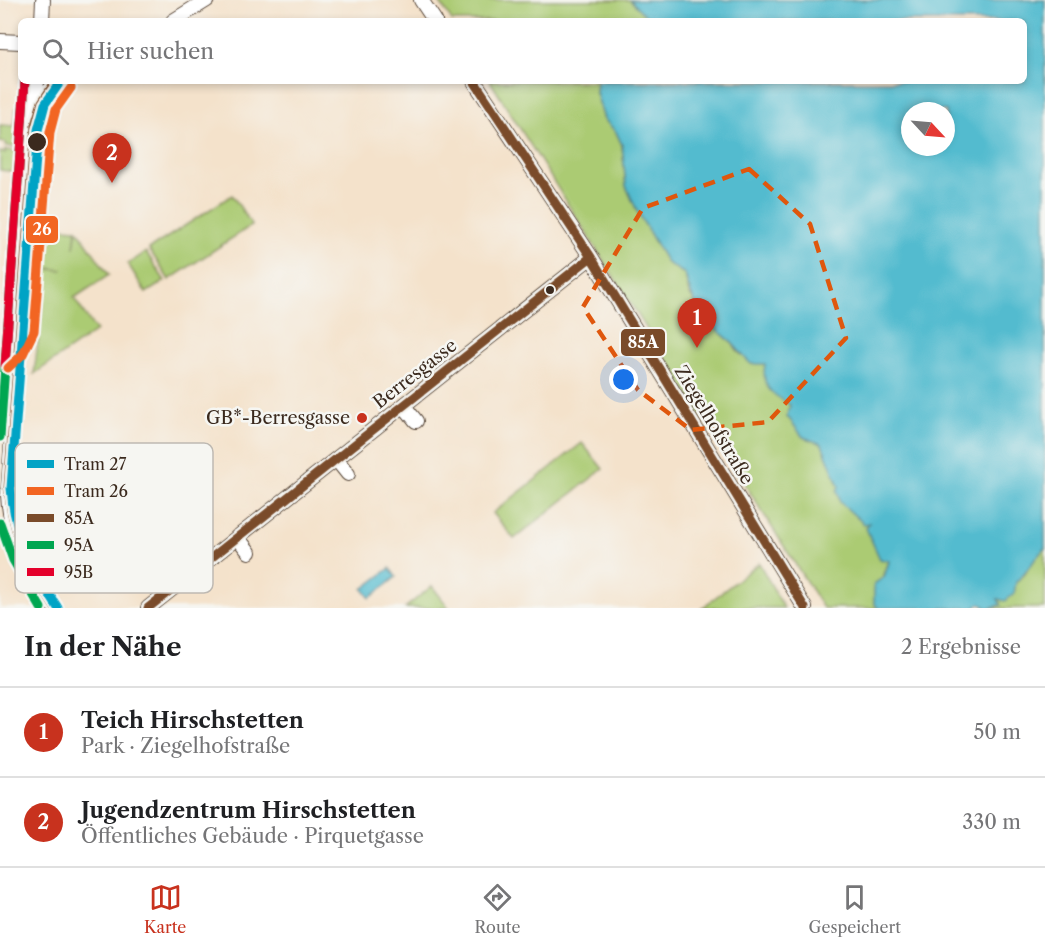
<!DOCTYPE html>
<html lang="de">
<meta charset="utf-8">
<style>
:root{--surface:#fff;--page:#f2f2f2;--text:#202124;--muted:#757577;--line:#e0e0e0;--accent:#c8321e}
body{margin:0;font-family:"Libre Caslon Text",serif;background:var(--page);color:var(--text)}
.compass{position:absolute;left:901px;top:102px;width:54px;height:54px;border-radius:50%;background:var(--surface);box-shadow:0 3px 9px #0003;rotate:116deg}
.you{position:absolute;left:624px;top:380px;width:21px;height:21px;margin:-15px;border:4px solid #fff;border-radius:50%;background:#1a73e8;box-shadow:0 0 0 9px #1a73e833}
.badge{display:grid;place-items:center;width:39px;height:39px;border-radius:50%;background:var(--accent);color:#fff;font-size:20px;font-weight:700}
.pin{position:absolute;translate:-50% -50px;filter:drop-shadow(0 2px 3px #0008)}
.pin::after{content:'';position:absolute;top:32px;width:21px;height:18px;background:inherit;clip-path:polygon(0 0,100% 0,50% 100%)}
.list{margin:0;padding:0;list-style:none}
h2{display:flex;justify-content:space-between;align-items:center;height:78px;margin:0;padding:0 24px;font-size:26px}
h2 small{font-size:20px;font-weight:400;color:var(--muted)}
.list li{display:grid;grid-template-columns:39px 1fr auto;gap:18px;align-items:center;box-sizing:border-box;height:90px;padding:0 24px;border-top:2px solid var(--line)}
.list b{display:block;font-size:22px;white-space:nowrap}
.list p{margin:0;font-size:20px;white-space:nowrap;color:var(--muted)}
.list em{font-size:20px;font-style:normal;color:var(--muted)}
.icon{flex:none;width:33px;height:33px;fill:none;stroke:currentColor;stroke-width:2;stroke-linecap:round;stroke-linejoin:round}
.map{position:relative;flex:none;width:1045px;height:608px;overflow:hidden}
.search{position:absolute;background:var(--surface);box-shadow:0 3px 9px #0003;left:18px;right:18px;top:18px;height:66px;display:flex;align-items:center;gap:15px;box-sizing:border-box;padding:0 21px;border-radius:9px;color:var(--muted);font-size:22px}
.sheet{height:258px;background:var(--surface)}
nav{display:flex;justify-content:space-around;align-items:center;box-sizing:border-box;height:84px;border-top:2px solid var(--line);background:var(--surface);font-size:16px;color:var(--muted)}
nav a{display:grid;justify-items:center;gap:3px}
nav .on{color:var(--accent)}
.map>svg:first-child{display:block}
.green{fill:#abcb73;stroke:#737a48;stroke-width:1.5}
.water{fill:#52bbcf;stroke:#467276;stroke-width:1.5;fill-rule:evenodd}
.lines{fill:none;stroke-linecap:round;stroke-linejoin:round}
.minor-casing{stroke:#574638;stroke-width:16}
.minor{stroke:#fff;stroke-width:14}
.tram{stroke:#3b2a1e;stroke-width:1.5}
.bus-1-casing{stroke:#f6f6f2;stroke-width:14}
.bus-2-casing{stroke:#f6f6f2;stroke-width:14}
.bus-3-casing{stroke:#f6f6f2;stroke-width:14}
.bus-1{stroke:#7a4b2a;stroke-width:9}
.bus-2{stroke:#00a651;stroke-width:9}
.bus-3{stroke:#e4002b;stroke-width:9}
.tram-1-casing{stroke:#f6f6f2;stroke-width:14}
.tram-2-casing{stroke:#f6f6f2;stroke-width:14}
.tram-1{stroke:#03a3c5;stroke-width:9}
.tram-2{stroke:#f26522;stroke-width:9}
.marked{fill:none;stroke:#df570d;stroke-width:4.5;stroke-dasharray:12 8;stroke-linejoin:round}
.stop-dot{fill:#3b2a1e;stroke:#f6f6f2;stroke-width:2}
.poi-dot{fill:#c8321e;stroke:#f6f6f2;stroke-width:2}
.labels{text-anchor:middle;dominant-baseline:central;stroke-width:5;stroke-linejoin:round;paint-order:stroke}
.street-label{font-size:18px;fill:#3b2a1e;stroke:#f6f6f2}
.poi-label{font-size:18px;fill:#3b2a1e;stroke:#f6f6f2;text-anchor:end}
.key{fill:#f6f6f2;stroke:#beb9b2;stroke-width:1.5}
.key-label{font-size:16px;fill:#3b2a1e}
.line-badge{stroke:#f6f6f2;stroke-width:2}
.badge-label{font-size:16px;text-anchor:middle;font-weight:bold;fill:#fff}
</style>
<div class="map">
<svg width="1045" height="608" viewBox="0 0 1045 608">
<rect width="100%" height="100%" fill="#f6f6f2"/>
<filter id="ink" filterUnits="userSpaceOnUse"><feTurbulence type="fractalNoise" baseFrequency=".0167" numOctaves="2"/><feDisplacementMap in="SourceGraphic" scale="12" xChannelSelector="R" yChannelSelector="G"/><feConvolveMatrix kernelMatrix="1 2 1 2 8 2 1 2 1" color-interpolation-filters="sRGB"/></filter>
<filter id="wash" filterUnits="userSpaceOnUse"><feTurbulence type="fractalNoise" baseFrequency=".008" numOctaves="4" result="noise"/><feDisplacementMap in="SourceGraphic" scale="24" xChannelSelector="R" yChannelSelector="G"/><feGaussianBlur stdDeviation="1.35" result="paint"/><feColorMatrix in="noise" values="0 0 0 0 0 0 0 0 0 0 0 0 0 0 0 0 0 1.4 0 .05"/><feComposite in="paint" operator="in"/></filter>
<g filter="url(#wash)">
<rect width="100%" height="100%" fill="#f4e2cb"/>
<path class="green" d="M 438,0 L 630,0 L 649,19 L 648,21 L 452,21 Z
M 490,81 L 597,81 L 596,93 L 604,119 L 616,132 L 622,145 L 626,186 L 638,213 L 667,263 L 685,274 L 689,294 L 714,327 L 731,342 L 740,354 L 765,364 L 791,405 L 803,437 L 822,443 L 839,486 L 870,523 L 889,561 L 874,603 L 878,608 L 823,608 Z
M 16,109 L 21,110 L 18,147 L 5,146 L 6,143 L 0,142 L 0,125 L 15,126 Z
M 5,150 L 18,151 L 16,172 L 0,170 L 0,152 L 5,153 Z
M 232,195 L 252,225 L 169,280 L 149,249 Z
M 51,227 L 76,229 L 74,248 L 77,229 L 109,275 L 74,298 L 96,331 L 34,374 L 47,269 L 63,270 L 47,268 Z
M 146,252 L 165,281 L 146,293 L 128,264 Z
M 582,443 L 603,469 L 514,539 L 493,513 Z
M 1045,548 L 1045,608 L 988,608 L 1000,605 L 997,598 L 1025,574 L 1032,561 Z
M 759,563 L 784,608 L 702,608 Z
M 432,586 L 449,608 L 405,608 Z"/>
<path class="water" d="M 630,0 L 1045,0 L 1045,548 C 1034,559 1027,572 1016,582 L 1014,594 L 1005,601 L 998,599 L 1001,605 L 988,608 L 980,604 L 974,608 L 878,608 L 874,603 L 874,584 L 884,577 L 889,561 L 880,559 L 866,528 L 869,523 L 864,524 L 840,502 L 837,491 L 839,486 L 822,444 L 803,437 L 787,416 L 790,405 C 772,394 761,388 765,364 L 751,364 C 743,357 739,350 732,343 C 727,337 720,333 714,327 C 698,311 690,296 685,274 L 667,263 L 638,213 L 626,186 L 622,145 L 616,132 L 604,119 L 596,93 L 597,81 L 1024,81 L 1024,21 L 648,21 L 649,19 ZM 910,111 L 946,111 L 946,147 L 910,147 Z
M 390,568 L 396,577 L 370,598 L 363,589 Z"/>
</g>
<g filter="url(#ink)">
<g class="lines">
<defs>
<path id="minor" d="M 421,0 L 435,21
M 42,21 L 43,0
M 173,21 L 207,0
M 0,41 L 21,42
M 37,81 L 8,495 C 10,539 32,573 55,608
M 474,81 L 591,257 L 805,608
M 37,112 L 46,95 L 56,81
M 0,365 L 17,367
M 404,406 L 416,421
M 336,459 L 348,474
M 237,537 L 249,552
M 148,608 L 591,257"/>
</defs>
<use href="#minor" class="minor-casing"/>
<use href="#minor" class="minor"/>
<path class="tram" d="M 0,369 C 13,379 17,393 16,409"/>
<defs>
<path id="bus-1" d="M 474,81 L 591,257 L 805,608
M 55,608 C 29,568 12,535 8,487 L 35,125 L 42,102 L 56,81
M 148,608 L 591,257"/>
<path id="bus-2" d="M 0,437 L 25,81
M 0,523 L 13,560 L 41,608"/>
<path id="bus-3" d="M 5,366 L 25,81"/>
</defs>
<use href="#bus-1" class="bus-1-casing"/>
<use href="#bus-2" class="bus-2-casing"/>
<use href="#bus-3" class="bus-3-casing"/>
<use href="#bus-1" class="bus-1"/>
<use href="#bus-2" class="bus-2"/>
<use href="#bus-3" class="bus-3"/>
<defs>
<path id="tram-1" d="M 58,608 C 33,570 14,534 11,488 L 38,130 L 45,104 L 61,81"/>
<path id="tram-2" d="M 8,368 L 23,354 L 34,331 L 50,132 L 56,109 L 71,88"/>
</defs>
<use href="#tram-1" class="tram-1-casing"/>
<use href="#tram-2" class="tram-2-casing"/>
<use href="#tram-1" class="tram-1"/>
<use href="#tram-2" class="tram-2"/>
</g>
</g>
<path class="marked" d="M 749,169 L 810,224 L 846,338 L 768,422 L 691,430 L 638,390 L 583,307 L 643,208 Z"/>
<g class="stop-dot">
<circle cx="37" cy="142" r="10"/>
<circle cx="550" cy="290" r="5"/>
</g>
<circle class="poi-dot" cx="362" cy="418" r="6"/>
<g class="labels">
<g class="street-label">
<text transform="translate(415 374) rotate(-38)">Berresgasse</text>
<text transform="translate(714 425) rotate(59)">Ziegelhofstraße</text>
</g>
<g class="poi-label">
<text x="350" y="418">GB*-Berresgasse</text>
</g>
</g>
<rect x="15" y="443" width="198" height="150" rx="9" class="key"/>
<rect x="27" y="460" width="27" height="8" fill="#03a3c5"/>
<rect x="27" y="487" width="27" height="8" fill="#f26522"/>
<rect x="27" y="514" width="27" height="8" fill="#7a4b2a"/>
<rect x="27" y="541" width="27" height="8" fill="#00a651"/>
<rect x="27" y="568" width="27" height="8" fill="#e4002b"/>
<g class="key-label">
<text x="64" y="470">Tram 27</text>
<text x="64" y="497">Tram 26</text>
<text x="64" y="524">85A</text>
<text x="64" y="551">95A</text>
<text x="64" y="578">95B</text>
</g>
<g class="line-badge">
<rect x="25" y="215" width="34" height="29" rx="6" fill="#f26522"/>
<rect x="620" y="328" width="46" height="29" rx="6" fill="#7a4b2a"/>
</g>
<g class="badge-label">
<text x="42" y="235">26</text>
<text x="643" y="348">85A</text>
</g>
</svg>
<svg class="compass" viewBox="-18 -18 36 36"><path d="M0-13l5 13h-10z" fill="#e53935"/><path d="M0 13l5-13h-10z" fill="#757577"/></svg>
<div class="you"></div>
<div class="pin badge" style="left:697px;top:348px">1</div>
<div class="pin badge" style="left:112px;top:183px">2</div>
<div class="search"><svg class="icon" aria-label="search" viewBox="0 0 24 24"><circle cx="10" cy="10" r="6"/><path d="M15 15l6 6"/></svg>Hier suchen</div>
</div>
<section class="sheet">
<h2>In der Nähe<small>2 Ergebnisse</small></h2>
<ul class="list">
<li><span class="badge">1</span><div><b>Teich Hirschstetten</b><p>Park · Ziegelhofstraße</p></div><em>50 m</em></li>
<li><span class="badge">2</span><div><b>Jugendzentrum Hirschstetten</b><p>Öffentliches Gebäude · Pirquetgasse</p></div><em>330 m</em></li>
</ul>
</section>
<nav>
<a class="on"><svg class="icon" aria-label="map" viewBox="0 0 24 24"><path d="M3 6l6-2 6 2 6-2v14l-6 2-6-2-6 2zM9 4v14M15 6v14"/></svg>Karte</a>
<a><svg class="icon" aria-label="directions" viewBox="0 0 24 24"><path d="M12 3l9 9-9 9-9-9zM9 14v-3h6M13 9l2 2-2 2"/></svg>Route</a>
<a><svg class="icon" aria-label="saved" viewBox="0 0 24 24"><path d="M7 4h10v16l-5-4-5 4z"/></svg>Gespeichert</a>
</nav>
